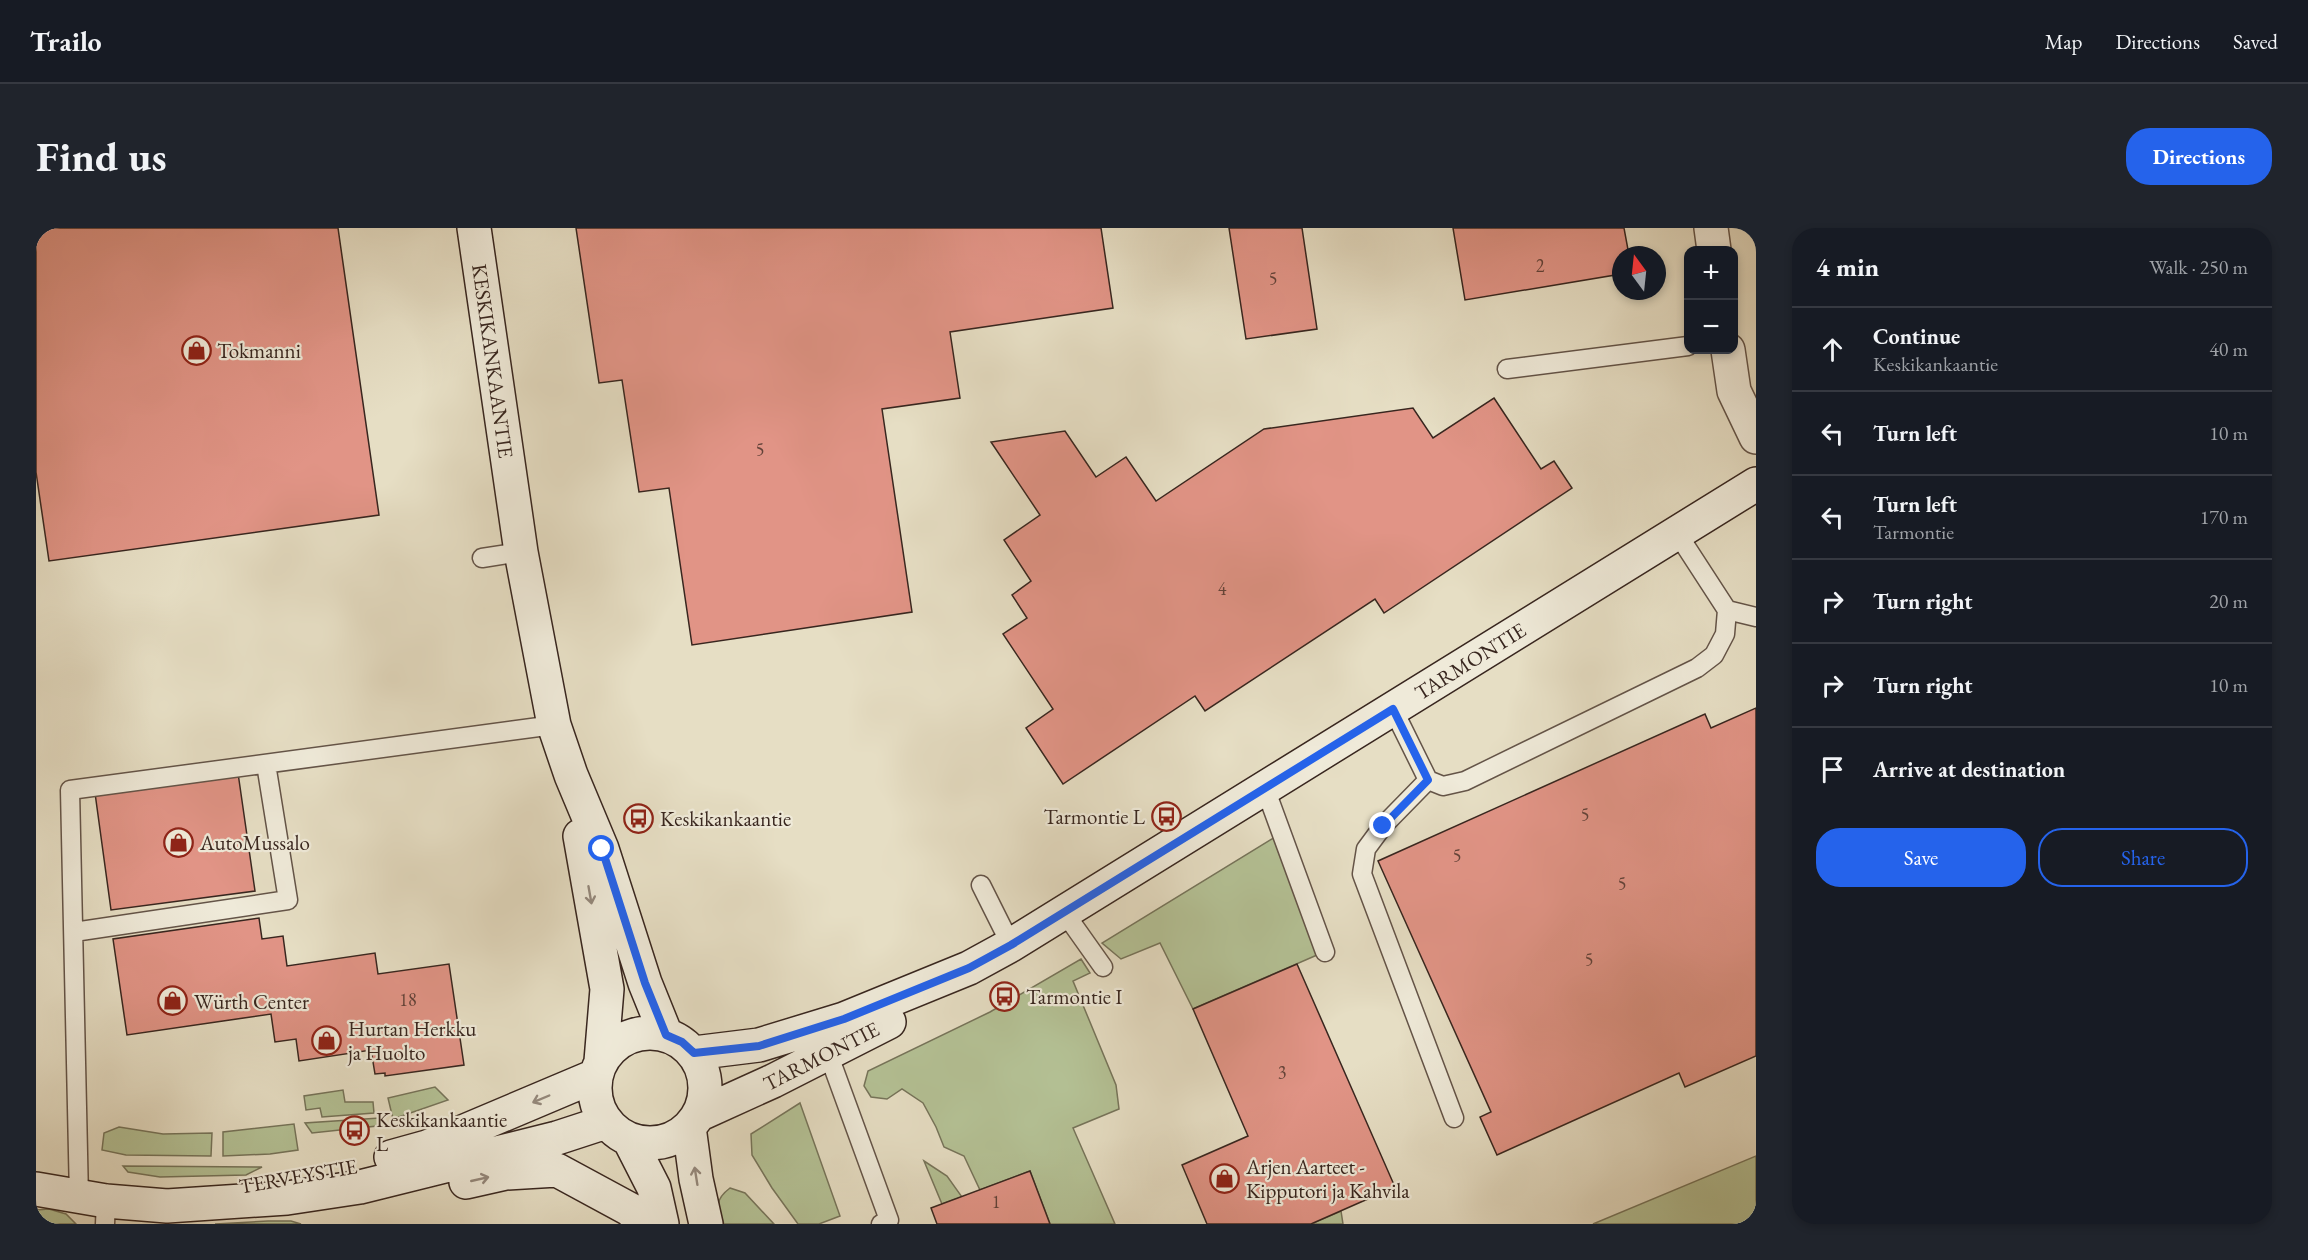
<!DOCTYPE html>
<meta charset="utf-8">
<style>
:root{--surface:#171b24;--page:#20242c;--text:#f1f3f6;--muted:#9ea1a6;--line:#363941;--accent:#2563eb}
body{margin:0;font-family:"EB Garamond",serif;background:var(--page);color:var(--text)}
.controls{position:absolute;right:18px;top:18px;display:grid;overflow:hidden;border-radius:12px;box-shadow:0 3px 9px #0003}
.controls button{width:54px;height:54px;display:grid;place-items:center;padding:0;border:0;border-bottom:2px solid var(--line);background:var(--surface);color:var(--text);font:30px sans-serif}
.compass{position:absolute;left:1576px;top:18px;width:54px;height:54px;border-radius:50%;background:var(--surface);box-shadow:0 3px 9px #0003;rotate:345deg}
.stop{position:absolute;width:18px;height:18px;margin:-14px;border:4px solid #2563eb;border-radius:50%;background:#fff}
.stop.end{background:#2563eb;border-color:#fff;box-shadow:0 2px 6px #0008}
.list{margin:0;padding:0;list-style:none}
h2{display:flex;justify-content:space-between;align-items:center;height:78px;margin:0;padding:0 24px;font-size:26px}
h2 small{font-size:20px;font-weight:400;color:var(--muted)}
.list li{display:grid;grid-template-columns:39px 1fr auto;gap:18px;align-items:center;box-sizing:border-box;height:84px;padding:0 24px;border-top:2px solid var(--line)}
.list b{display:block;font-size:22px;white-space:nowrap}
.list p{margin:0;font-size:20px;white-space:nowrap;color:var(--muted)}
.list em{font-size:20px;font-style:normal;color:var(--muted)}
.actions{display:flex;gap:12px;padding:18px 24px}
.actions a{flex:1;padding:14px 0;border:2px solid var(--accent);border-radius:24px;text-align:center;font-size:21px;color:var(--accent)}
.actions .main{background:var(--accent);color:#fff}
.icon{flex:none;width:33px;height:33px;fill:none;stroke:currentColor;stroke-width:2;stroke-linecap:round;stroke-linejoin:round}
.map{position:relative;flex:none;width:1720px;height:996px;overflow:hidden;border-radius:24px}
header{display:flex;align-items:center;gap:36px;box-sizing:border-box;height:84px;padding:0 30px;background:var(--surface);border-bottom:2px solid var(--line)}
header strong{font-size:28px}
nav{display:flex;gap:33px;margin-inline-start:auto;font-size:21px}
.intro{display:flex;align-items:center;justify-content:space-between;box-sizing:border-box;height:144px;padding:0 36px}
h1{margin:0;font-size:42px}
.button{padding:15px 27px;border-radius:24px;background:var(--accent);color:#fff;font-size:21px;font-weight:700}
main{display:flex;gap:36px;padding:0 36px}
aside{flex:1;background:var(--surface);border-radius:24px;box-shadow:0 3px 9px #0003}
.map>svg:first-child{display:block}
.green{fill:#b4c195;stroke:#76745a;stroke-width:1.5}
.building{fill:#e19486;stroke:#38261f;stroke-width:1.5}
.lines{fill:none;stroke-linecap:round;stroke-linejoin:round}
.lane-casing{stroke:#645448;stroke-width:21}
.street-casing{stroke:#645448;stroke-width:36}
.secondary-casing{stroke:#38261f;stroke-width:36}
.lane{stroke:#efead9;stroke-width:18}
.street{stroke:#efead9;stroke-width:33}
.secondary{stroke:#efead9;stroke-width:33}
.oneway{stroke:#94887c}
.route{stroke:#2563eb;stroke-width:8}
.labels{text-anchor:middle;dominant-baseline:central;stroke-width:4.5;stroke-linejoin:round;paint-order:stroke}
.number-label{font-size:18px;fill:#624239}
.poi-label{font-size:21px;fill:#38261f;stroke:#efead9;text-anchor:start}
.street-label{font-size:21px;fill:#38261f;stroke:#efead9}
</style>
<header>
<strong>Trailo</strong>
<nav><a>Map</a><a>Directions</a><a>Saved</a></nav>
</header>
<div class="intro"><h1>Find us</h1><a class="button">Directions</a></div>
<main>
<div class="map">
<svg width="1720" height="996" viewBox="0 0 1720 996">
<rect width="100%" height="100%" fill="#e6dec4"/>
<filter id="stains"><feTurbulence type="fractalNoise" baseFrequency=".00333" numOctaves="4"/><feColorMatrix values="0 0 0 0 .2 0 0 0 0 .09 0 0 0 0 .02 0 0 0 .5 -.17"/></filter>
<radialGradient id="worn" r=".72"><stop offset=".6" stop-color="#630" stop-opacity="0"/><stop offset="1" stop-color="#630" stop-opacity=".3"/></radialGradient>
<path class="green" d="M 1239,609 L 1281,727 L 1157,781 L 1124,715 L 1085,731 L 1066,715 Z
M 1045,731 L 1054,745 L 1037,753 L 1080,857 L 1083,881 L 1037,900 L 1079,996 L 1014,996 L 994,943 L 944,962 L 928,928 L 908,919 L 900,899 L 887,875 L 866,861 L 851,871 L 835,869 L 828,858 L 832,843 L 954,784 Z
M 399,859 L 412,872 L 357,891 L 352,870 Z
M 307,862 L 309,874 L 337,874 L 338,885 L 286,889 L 284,880 L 270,882 L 268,868 Z
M 764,875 L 804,988 L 783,996 L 762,996 L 736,960 L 716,927 L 715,906 Z
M 343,890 L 341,898 L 276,905 L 269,895 Z
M 258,896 L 262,922 L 234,926 L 187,928 L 187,904 Z
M 83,899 L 127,906 L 176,905 L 175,928 L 90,927 L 66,922 L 68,905 Z
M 1720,928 L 1720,989 L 1705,996 L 1557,996 Z
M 888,933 L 911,948 L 926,969 L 906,976 Z
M 87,938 L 226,939 L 210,947 L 124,949 L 92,944 Z
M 694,960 L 709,965 L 738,996 L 688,996 C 681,979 678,972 694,960 Z
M 13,981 L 30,986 L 40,996 L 0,996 L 0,982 Z
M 1305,983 L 1307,996 L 1275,996 Z
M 232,993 L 255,993 L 265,996 L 179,996 Z"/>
<path class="building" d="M 0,0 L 302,0 L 343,287 L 13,333 L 0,244 Z
M 540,0 L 1065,0 L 1077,80 L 914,104 L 924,170 L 846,181 L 876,384 L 656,417 L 633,260 L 603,264 L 586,152 L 563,155 Z
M 1193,0 L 1266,0 L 1281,101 L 1210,111 Z
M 1417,0 L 1588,0 L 1593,27 L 1585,27 L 1585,46 L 1429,72 Z
M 1458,170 L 1505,241 L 1518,233 L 1536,260 L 1348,385 L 1339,371 L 1169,483 L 1159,468 L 1027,556 L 990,500 L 1017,481 L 967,406 L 991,390 L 976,367 L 995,353 L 968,312 L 1004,287 L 955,214 L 1029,203 L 1060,249 L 1090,229 L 1120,273 L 1228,201 L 1377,180 L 1397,210 Z
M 1720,480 L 1720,828 L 1649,859 L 1643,845 L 1461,927 L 1444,889 L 1455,884 L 1342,633 L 1669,486 L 1675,500 Z
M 202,545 L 219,663 L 75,682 L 59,565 Z
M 223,690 L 226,711 L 247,708 L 251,738 L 339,725 L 342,746 L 413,736 L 428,837 L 349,848 L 349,845 L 339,846 L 335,822 L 263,833 L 260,811 L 239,814 L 235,786 L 91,807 L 77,711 Z
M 1261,736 L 1359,959 L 1275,996 L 1171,996 L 1146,937 L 1212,908 L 1157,781 Z
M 994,943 L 1014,996 L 901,996 L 895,980 Z"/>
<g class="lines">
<defs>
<path id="lane" d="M 1471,141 L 1652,118
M 446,330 L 485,324
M 1691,382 L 1720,389
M 1357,481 L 1392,552 L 1407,558 L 1429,553 L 1661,440 L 1678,427 L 1689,406 L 1691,382 L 1641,305
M 1392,552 L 1347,598 L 1330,621 L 1326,646 L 1418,890
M 1229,560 L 1289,724
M 945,657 L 975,717
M 1028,684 L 1067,739
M 38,704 L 252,672 L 230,536
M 792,825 L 853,992 L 845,996
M 43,970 L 34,562 L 518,497
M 69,996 L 70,973"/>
<path id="street" d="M 1675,0 L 1678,22
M 1692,122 L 1698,163 L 1720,209"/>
<path id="secondary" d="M 438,0 L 485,324 L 518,497 L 535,547 L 566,621 L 609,755 L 630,807
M 544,608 L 571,761 L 565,833
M559 860a55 55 0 1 1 110 0a55 55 0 1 1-110 0Z
M 658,825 L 723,817 L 808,791 L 933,740 L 975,717 L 1720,256
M 662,887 L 737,853 L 853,794
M 653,899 L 660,951 L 670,996
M 593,911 L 618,960 L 626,996
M 355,929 L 391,919 L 559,848
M 430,954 L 470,945 L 521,942 L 595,982 L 606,996
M 0,961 L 70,973 L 131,978 L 251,970 L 324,959 L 521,910 L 570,894"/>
</defs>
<use href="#lane" class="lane-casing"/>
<use href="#street" class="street-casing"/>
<use href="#secondary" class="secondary-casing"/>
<use href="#lane" class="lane"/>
<use href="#street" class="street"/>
<use href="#secondary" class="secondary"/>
</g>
<defs><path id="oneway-shaft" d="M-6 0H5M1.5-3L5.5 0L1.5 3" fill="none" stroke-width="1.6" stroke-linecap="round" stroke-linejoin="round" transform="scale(1.5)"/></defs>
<g class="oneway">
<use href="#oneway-shaft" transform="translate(554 667) rotate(80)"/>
<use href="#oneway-shaft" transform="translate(505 871) rotate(157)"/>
<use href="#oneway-shaft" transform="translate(660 948) rotate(-99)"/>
<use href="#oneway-shaft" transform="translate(444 951) rotate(-13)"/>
</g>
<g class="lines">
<path class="route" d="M 566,621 L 609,755 L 630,807 L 646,814 L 658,825 L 723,818 L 808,791 L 933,740 L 975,717 L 1357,481 L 1392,552 L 1347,598"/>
</g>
<defs>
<symbol id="shop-ring" viewBox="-11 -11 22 22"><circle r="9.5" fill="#efead9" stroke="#8f2418" stroke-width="1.5"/><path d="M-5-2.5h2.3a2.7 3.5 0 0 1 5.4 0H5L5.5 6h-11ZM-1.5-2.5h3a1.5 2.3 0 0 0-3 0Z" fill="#8f2418"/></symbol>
<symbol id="bus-ring" viewBox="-11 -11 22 22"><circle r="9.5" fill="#efead9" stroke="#8f2418" stroke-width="1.5"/><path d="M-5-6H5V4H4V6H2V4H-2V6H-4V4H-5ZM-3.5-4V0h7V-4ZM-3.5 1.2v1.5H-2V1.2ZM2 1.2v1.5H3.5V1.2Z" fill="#8f2418"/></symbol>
</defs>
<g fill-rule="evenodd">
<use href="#shop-ring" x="144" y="106" width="33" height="33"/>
<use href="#bus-ring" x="1114" y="572" width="33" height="33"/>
<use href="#bus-ring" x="586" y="574" width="33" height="33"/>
<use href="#shop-ring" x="126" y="598" width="33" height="33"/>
<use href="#bus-ring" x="952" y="752" width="33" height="33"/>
<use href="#shop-ring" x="120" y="756" width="33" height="33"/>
<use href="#shop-ring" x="274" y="796" width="33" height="33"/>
<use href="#bus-ring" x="302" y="886" width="33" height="33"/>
<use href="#shop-ring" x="1172" y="934" width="33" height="33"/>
</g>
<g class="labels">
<g class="number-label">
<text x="1504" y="37">2</text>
<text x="1237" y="50">5</text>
<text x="724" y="221">5</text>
<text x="1186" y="360">4</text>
<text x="1549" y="586">5</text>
<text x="1421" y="627">5</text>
<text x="1586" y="655">5</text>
<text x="1553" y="731">5</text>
<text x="372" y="771">18</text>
<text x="1246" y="844">3</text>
<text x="960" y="973">1</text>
</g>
<g class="poi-label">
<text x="181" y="122">Tokmanni</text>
<text x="1109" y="588" text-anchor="end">Tarmontie L</text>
<text x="624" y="590">Keskikankaantie</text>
<text x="164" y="614">AutoMussalo</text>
<text x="990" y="768">Tarmontie I</text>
<text x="158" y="773">Würth Center</text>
<text x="312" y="800">Hurtan Herkku<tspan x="312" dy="24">ja Huolto</tspan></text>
<text x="340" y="891">Keskikankaantie<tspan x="340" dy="24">L</tspan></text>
<text x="1210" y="938">Arjen Aarteet -<tspan x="1210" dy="24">Kipputori ja Kahvila</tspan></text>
</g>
<g class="street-label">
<text transform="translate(457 133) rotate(82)">KESKIKANKAANTIE</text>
<text transform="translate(1434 433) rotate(-32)">TARMONTIE</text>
<text transform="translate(785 828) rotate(-27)">TARMONTIE</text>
<text transform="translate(262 948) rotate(-10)">TERVEYSTIE</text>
</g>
</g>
<rect width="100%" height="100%" filter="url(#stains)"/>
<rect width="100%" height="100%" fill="url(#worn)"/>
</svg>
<div class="controls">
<button>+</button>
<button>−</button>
</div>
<svg class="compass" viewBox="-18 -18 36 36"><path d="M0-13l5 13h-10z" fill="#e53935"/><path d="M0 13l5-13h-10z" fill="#9ea1a6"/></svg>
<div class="stop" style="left:566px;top:621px"></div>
<div class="stop end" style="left:1347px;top:598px"></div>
</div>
<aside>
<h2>4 min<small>Walk · 250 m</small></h2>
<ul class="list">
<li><svg class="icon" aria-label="ahead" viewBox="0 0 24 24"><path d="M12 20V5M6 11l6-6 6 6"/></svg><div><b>Continue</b><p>Keskikankaantie</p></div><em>40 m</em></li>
<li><svg class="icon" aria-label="left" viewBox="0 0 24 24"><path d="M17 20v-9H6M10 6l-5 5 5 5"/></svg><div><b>Turn left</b></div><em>10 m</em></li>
<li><svg class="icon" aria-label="left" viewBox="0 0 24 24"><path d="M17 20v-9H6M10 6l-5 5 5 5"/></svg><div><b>Turn left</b><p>Tarmontie</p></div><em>170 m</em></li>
<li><svg class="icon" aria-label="right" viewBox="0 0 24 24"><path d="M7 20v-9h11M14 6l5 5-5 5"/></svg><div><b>Turn right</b></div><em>20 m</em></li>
<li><svg class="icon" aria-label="right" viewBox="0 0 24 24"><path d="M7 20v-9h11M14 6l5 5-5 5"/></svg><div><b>Turn right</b></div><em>10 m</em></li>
<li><svg class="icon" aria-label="arrive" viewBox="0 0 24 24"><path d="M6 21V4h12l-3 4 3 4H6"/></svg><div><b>Arrive at destination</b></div></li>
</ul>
<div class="actions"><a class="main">Save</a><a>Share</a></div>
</aside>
</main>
